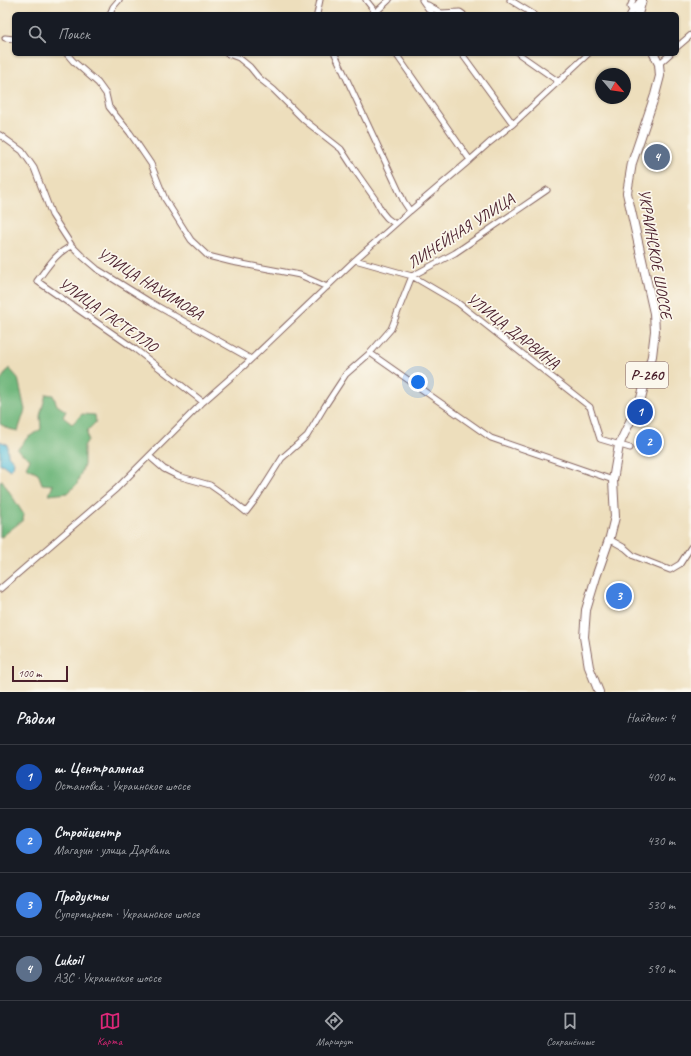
<!DOCTYPE html>
<html lang="ru">
<meta charset="utf-8">
<style>
:root{--surface:#171b24;--page:#242831;--text:#f1f3f6;--muted:#9ea1a6;--line:#363941;--accent:#db2777}
body{margin:0;font-family:Caveat,sans-serif;background:var(--page);color:var(--text)}
.compass{position:absolute;left:595px;top:68px;width:36px;height:36px;border-radius:50%;background:var(--surface);box-shadow:0 1px 3px #0004;rotate:119deg}
.scale{position:absolute;left:12px;bottom:10px;width:56px;box-sizing:border-box;padding-left:4px;border:2px solid #4a1f2b;border-top:0;font-size:11px;line-height:14px;white-space:nowrap;color:#4a1f2b;-webkit-text-stroke:3px #fbf7ec;paint-order:stroke}
.you{position:absolute;left:418px;top:382px;width:14px;height:14px;margin:-10px;border:3px solid #fff;border-radius:50%;background:#1a73e8;box-shadow:0 0 0 6px #1a73e833}
.badge{display:grid;place-items:center;width:26px;height:26px;border-radius:50%;background:var(--accent);color:#fff;font-size:13px;font-weight:700}
.pin{position:absolute;translate:-50% -50%;border:2px solid #fff;box-shadow:0 1px 4px #0006}
.list{margin:0;padding:0;list-style:none}
h2{display:flex;justify-content:space-between;align-items:center;height:52px;margin:0;padding:0 16px;font-size:17px}
h2 small{font-size:13px;font-weight:400;color:var(--muted)}
.list li{display:grid;grid-template-columns:26px 1fr auto;gap:12px;align-items:center;box-sizing:border-box;height:64px;padding:0 16px;border-top:1px solid var(--line)}
.list b{display:block;font-size:15px;white-space:nowrap}
.list p{margin:0;font-size:13px;white-space:nowrap;color:var(--muted)}
.list em{font-size:13px;font-style:normal;color:var(--muted)}
.icon{flex:none;width:22px;height:22px;fill:none;stroke:currentColor;stroke-width:2;stroke-linecap:round;stroke-linejoin:round}
.map{position:relative;flex:none;width:691px;height:692px;overflow:hidden}
.search{position:absolute;background:var(--surface);box-shadow:0 1px 3px #0004;left:12px;right:12px;top:12px;height:44px;display:flex;align-items:center;gap:10px;box-sizing:border-box;padding:0 14px;border-radius:6px;color:var(--muted);font-size:15px}
.sheet{height:308px;background:var(--surface)}
nav{display:flex;justify-content:space-around;align-items:center;box-sizing:border-box;height:56px;border-top:1px solid var(--line);background:var(--surface);font-size:11px;color:var(--muted)}
nav a{display:grid;justify-items:center;gap:2px}
nav .on{color:var(--accent)}
.map>svg:first-child{display:block}
.forest{fill:#72b87e;stroke:#5e6c54}
.water{fill:#5dc1db;stroke:#547083}
.lines{fill:none;stroke-linecap:round;stroke-linejoin:round}
.minor-casing{stroke:#83625e;stroke-width:7}
.highway-casing{stroke:#83625e;stroke-width:10}
.minor{stroke:#fff;stroke-width:5}
.highway{stroke:#fff;stroke-width:8}
.labels{text-anchor:middle;dominant-baseline:central;stroke-width:3.5;stroke-linejoin:round;paint-order:stroke}
.shield{fill:#fbf7ec;stroke:#7f6065;stroke-width:1}
.shield-label{font-size:15px;font-weight:bold;fill:#4a1f2b}
.street-label{font-size:16px;fill:#4a1f2b;stroke:#fbf7ec}
</style>
<div class="map">
<svg width="691" height="692" viewBox="0 0 691 692">
<rect width="100%" height="100%" fill="#fbf7ec"/>
<filter id="ink" filterUnits="userSpaceOnUse"><feTurbulence type="fractalNoise" baseFrequency=".025" numOctaves="2"/><feDisplacementMap in="SourceGraphic" scale="8" xChannelSelector="R" yChannelSelector="G"/><feConvolveMatrix kernelMatrix="1 2 1 2 8 2 1 2 1" color-interpolation-filters="sRGB"/></filter>
<filter id="wash" filterUnits="userSpaceOnUse"><feTurbulence type="fractalNoise" baseFrequency=".012" numOctaves="4" result="noise"/><feDisplacementMap in="SourceGraphic" scale="16" xChannelSelector="R" yChannelSelector="G"/><feGaussianBlur stdDeviation="0.9" result="paint"/><feColorMatrix in="noise" values="0 0 0 0 0 0 0 0 0 0 0 0 0 0 0 0 0 1.4 0 .05"/><feComposite in="paint" operator="in"/></filter>
<g filter="url(#wash)">
<rect width="100%" height="100%" fill="#eddebc"/>
<path class="forest" d="M 9,368 L 18,378 L 25,410 L 18,431 L 9,429 L 0,424 L 0,381 Z
M 46,394 L 53,395 L 57,405 L 66,411 L 63,417 L 72,424 L 82,414 L 95,415 L 96,422 L 87,431 L 88,440 L 84,446 L 84,465 L 77,484 L 68,493 L 49,495 L 53,485 L 42,484 L 38,473 L 26,467 L 30,459 L 17,450 L 27,438 L 41,429 L 40,416 Z
M 2,480 L 24,515 L 23,520 L 0,538 L 0,481 Z"/>
<path class="water" d="M 0,441 L 7,444 L 8,455 L 14,462 L 13,467 L 10,470 L 2,464 L 0,465 Z"/>
</g>
<g filter="url(#ink)">
<g class="lines">
<defs>
<path id="minor" d="M 366,0 L 373,9 L 374,14
M 422,0 L 432,14
M 510,0 L 533,14
M 428,5 L 441,13 L 460,12 L 463,14
M 633,12 L 630,7 L 633,0
M 110,14 L 113,7 L 119,0
M 317,14 L 320,0
M 374,14 L 389,0
M 630,14 L 639,2
M 5,38 L 14,39
M 677,47 L 691,35
M 67,54 L 73,61 L 98,83 L 106,94 L 109,107 L 130,133 L 151,164 L 165,199 L 191,240 L 208,256 L 232,262 L 300,275 L 327,287
M 228,54 L 239,58 L 250,67 L 259,78 L 274,90 L 304,120 L 341,149 L 356,172 L 375,199 L 382,212 L 387,218 L 395,224
M 335,54 L 404,202 L 410,211
M 396,54 L 470,160
M 462,54 L 513,124
M 519,54 L 559,82
M 659,64 L 670,54
M 0,135 L 22,151 L 34,168 L 52,215 L 72,246 L 83,257 L 97,269 L 150,302 L 251,359
M 72,246 C 56,252 47,268 37,281 L 135,349 L 203,402
M 355,260 L 412,276 L 458,303 L 590,407 L 600,439 L 630,448
M 370,353 L 491,438 L 613,480
M 149,456 L 164,469 L 178,476 L 210,485 L 230,499 L 246,512 L 256,499 L 282,458 L 307,436 L 325,406 L 346,374 L 370,353 L 391,329 L 412,276 L 455,253 L 547,190
M 609,539 L 625,548 L 634,556 L 670,570 L 680,564 L 691,547
M 0,589 L 116,489 L 203,402 L 245,365 L 355,260 L 410,211 L 470,160 L 489,143 L 513,124 L 588,54"/>
<path id="highway" d="M 638,14 L 642,0
M 599,692 L 589,667 L 584,637 L 586,610 L 596,577 L 610,537 L 615,517 L 613,480 L 619,445 L 641,398 L 652,356 L 655,331 L 654,313 L 627,193 L 632,163 L 655,95 L 660,76 L 659,64 L 654,54"/>
</defs>
<use href="#minor" class="minor-casing"/>
<use href="#highway" class="highway-casing"/>
<use href="#minor" class="minor"/>
<use href="#highway" class="highway"/>
</g>
</g>
<g class="labels">
<rect class="shield" x="626" y="362" width="42" height="26" rx="3"/>
<g class="shield-label">
<text x="647" y="375">Р-260</text>
</g>
<g class="street-label">
<text transform="translate(461 231) rotate(-33)">ЛИНЕЙНАЯ УЛИЦА</text>
<text transform="translate(655 254) rotate(80)">УКРАИНСКОЕ ШОССЕ</text>
<text transform="translate(150 284) rotate(32)">УЛИЦА НАХИМОВА</text>
<text transform="translate(108 315) rotate(35)">УЛИЦА ГАСТЕЛЛО</text>
<text transform="translate(513 331) rotate(38)">УЛИЦА ДАРВИНА</text>
</g>
</g>
</svg>
<svg class="compass" viewBox="-18 -18 36 36"><path d="M0-13l5 13h-10z" fill="#e53935"/><path d="M0 13l5-13h-10z" fill="#9ea1a6"/></svg>
<div class="scale">100 m</div>
<div class="you"></div>
<div class="pin badge" style="left:640px;top:412px;background:#1a4fb4">1</div>
<div class="pin badge" style="left:649px;top:442px;background:#3f7fe0">2</div>
<div class="pin badge" style="left:619px;top:596px;background:#3f7fe0">3</div>
<div class="pin badge" style="left:657px;top:157px;background:#5c6f8a">4</div>
<div class="search"><svg class="icon" aria-label="search" viewBox="0 0 24 24"><circle cx="10" cy="10" r="6"/><path d="M15 15l6 6"/></svg>Поиск</div>
</div>
<section class="sheet">
<h2>Рядом<small>Найдено: 4</small></h2>
<ul class="list">
<li><span class="badge" style="background:#1a4fb4">1</span><div><b>ш. Центральная</b><p>Остановка · Украинское шоссе</p></div><em>400 m</em></li>
<li><span class="badge" style="background:#3f7fe0">2</span><div><b>Стройцентр</b><p>Магазин · улица Дарвина</p></div><em>430 m</em></li>
<li><span class="badge" style="background:#3f7fe0">3</span><div><b>Продукты</b><p>Супермаркет · Украинское шоссе</p></div><em>530 m</em></li>
<li><span class="badge" style="background:#5c6f8a">4</span><div><b>Lukoil</b><p>АЗС · Украинское шоссе</p></div><em>590 m</em></li>
</ul>
</section>
<nav>
<a class="on"><svg class="icon" aria-label="map" viewBox="0 0 24 24"><path d="M3 6l6-2 6 2 6-2v14l-6 2-6-2-6 2zM9 4v14M15 6v14"/></svg>Карта</a>
<a><svg class="icon" aria-label="directions" viewBox="0 0 24 24"><path d="M12 3l9 9-9 9-9-9zM9 14v-3h6M13 9l2 2-2 2"/></svg>Маршрут</a>
<a><svg class="icon" aria-label="saved" viewBox="0 0 24 24"><path d="M7 4h10v16l-5-4-5 4z"/></svg>Сохранённые</a>
</nav>
